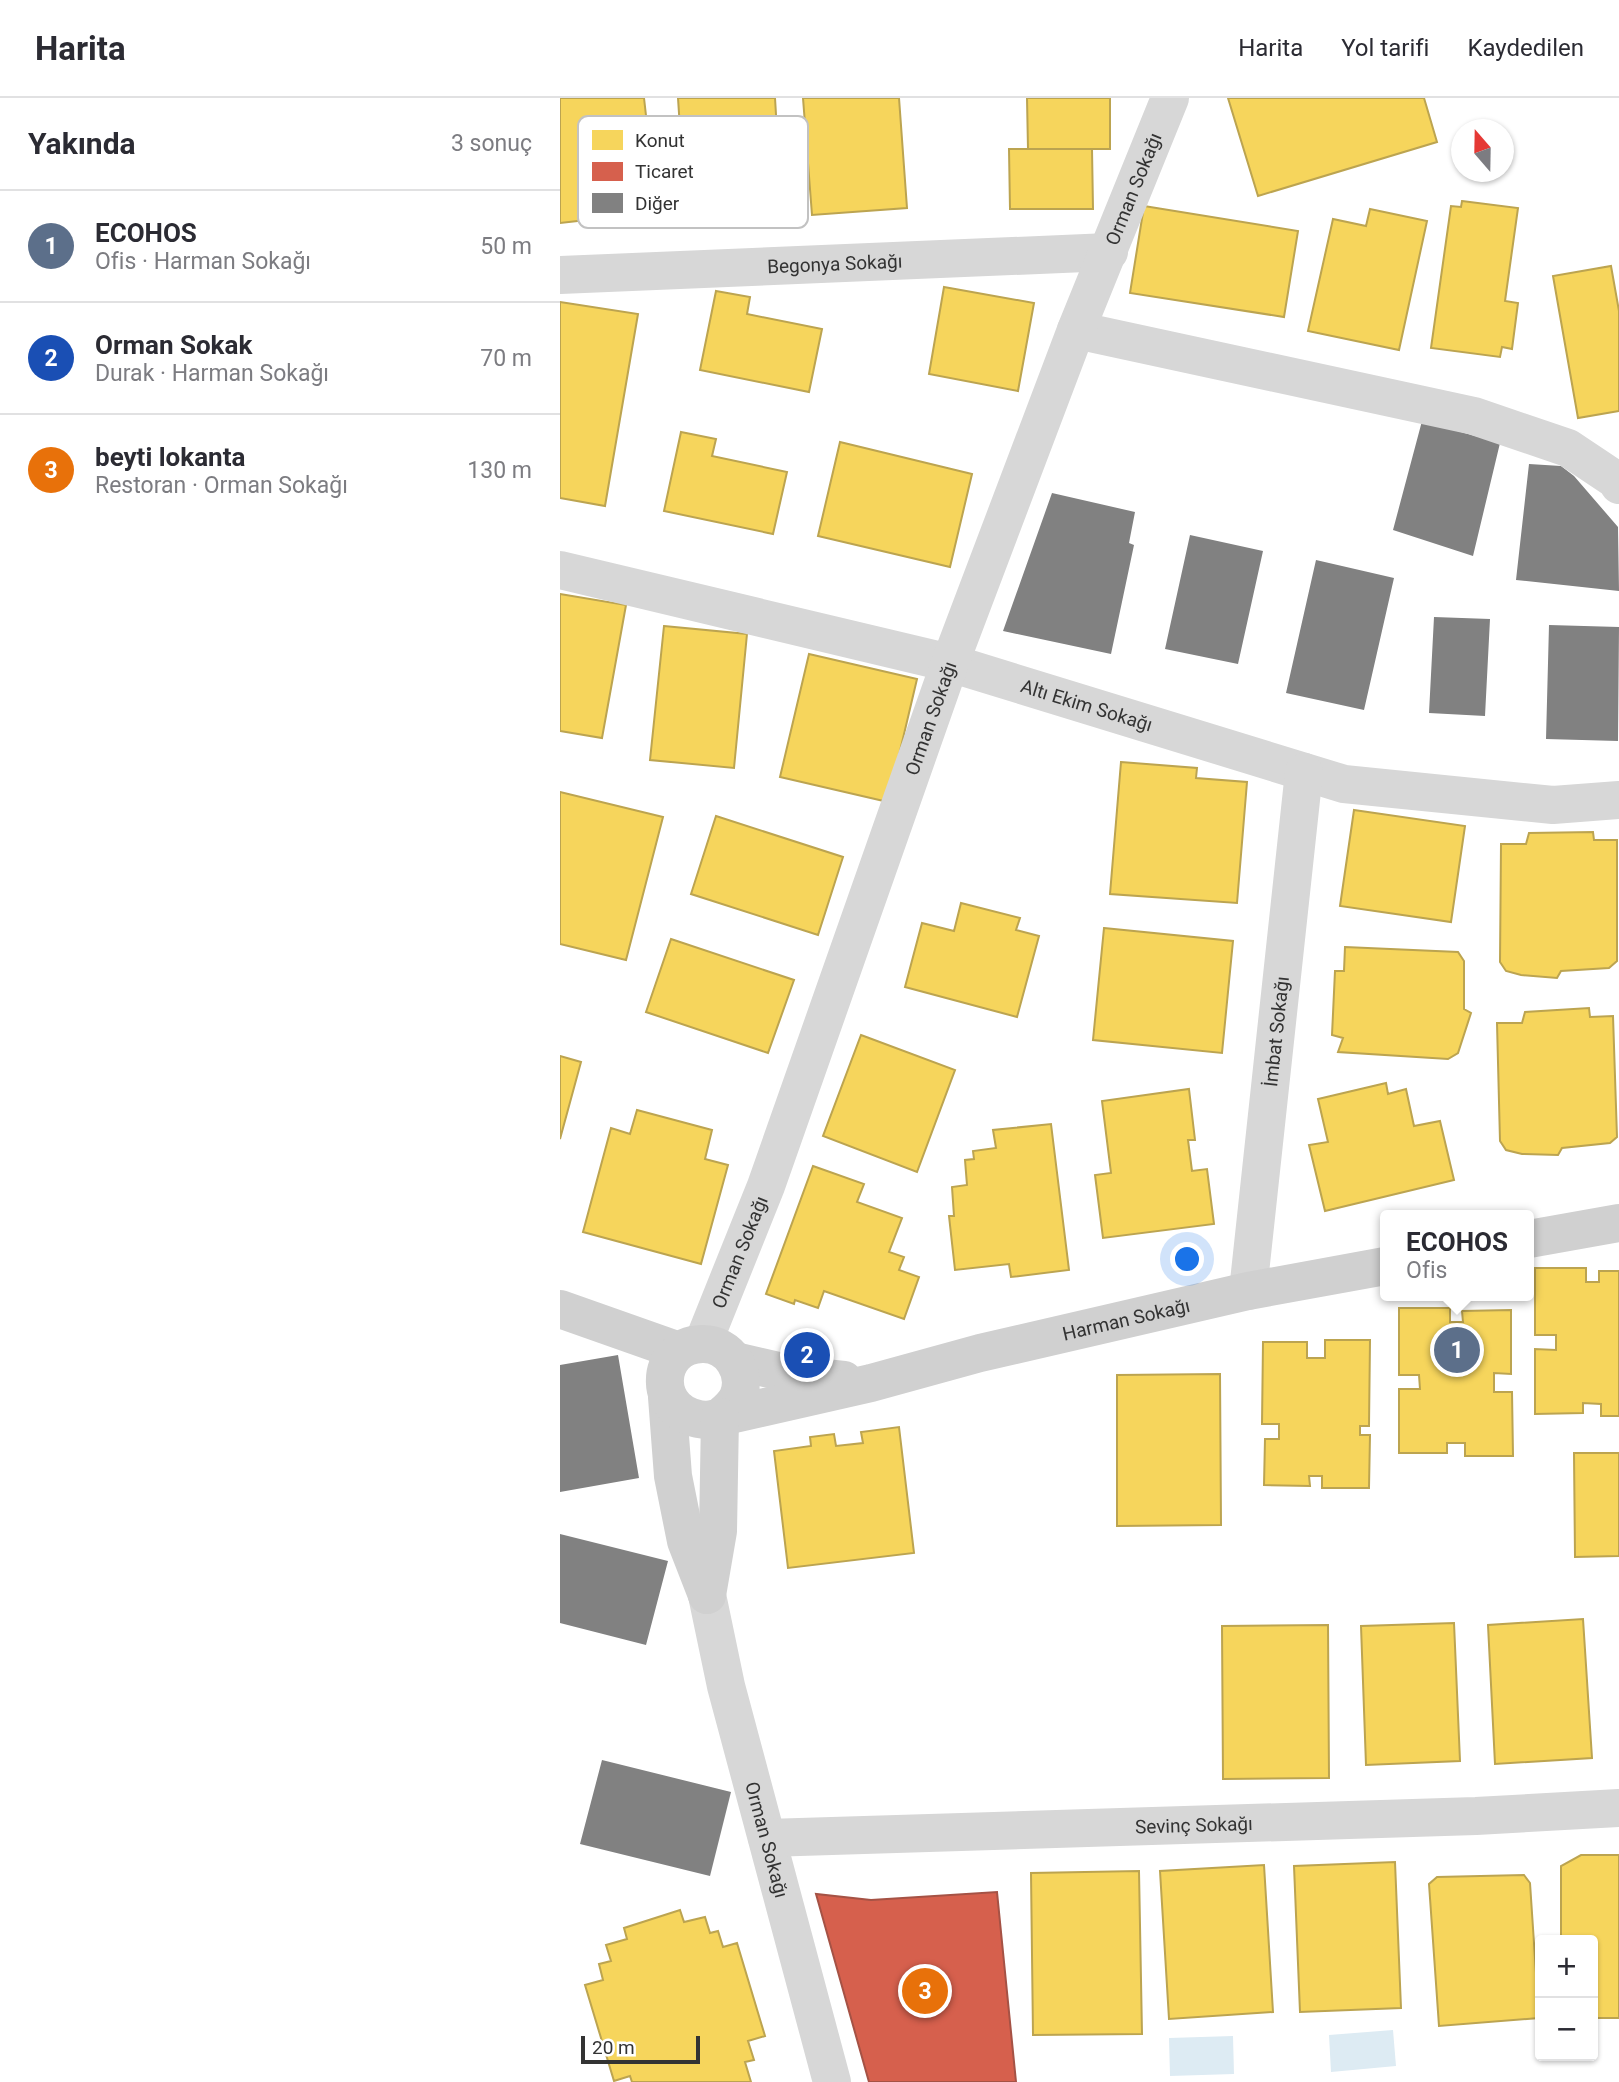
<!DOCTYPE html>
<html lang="tr">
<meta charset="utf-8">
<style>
:root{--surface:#fff;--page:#f2f2f3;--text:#2b2b33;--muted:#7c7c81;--line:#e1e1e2;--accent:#7a7a7a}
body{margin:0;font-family:Roboto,sans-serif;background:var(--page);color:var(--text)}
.controls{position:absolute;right:21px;bottom:21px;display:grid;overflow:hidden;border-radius:7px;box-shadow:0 2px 5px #0004}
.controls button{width:63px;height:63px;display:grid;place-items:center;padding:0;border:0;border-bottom:2px solid var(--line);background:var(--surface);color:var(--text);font:35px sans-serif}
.compass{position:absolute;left:891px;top:21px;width:63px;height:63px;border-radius:50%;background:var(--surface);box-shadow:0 2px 5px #0004;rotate:340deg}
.scale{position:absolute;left:21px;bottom:18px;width:119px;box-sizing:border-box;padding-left:7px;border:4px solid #333;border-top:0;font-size:19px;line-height:24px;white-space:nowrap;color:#333;-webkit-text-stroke:5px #fff;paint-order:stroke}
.you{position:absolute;left:628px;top:1162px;width:24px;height:24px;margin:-18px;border:5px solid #fff;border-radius:50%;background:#1a73e8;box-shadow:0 0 0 10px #1a73e833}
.badge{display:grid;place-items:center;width:46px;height:46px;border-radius:50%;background:var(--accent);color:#fff;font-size:23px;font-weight:700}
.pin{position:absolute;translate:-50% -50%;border:4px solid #fff;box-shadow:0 2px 7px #0006}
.popup{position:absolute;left:820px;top:1112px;width:154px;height:91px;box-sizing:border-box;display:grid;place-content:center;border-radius:7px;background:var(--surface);filter:drop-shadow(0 2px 5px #0005);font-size:23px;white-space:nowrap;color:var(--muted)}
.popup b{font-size:26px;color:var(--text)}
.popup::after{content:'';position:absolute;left:50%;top:100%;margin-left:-14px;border:14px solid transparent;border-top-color:var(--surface)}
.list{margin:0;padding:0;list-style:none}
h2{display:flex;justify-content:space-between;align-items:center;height:91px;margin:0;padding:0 28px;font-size:30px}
h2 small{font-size:23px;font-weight:400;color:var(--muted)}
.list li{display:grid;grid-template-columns:46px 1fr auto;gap:21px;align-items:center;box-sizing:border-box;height:112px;padding:0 28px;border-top:2px solid var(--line)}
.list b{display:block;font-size:26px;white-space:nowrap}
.list p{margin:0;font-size:23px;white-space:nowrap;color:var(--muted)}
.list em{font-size:23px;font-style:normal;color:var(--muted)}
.map{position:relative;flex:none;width:1059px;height:1984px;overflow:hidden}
header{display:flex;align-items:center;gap:42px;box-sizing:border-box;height:98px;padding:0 35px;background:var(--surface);border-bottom:2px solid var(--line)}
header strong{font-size:33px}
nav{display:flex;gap:38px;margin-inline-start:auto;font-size:24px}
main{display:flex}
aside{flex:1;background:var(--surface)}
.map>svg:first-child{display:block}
.water{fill:#ddebf3}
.homes{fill:#f6d55c;stroke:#bca450;stroke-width:2}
.shops{fill:#d6604d;stroke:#a55245;stroke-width:2}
.building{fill:#818181}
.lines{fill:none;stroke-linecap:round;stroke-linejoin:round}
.street{stroke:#d7d7d7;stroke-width:38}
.secondary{stroke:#d0d0d0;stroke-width:38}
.labels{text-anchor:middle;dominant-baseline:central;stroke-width:7;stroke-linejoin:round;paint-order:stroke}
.street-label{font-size:19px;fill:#333;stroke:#fff}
.key{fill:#fff;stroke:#c2c2c2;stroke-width:2}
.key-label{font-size:19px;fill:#333}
</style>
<header>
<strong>Harita</strong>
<nav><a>Harita</a><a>Yol tarifi</a><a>Kaydedilen</a></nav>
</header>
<main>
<aside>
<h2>Yakında<small>3 sonuç</small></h2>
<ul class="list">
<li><span class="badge" style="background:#5c6f8a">1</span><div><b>ECOHOS</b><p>Ofis · Harman Sokağı</p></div><em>50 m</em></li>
<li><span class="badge" style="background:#1a4fb4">2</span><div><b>Orman Sokak</b><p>Durak · Harman Sokağı</p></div><em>70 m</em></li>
<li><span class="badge" style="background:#e8710a">3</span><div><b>beyti lokanta</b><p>Restoran · Orman Sokağı</p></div><em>130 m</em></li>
</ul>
</aside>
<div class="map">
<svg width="1059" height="1984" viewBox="0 0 1059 1984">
<rect width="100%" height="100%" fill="#fff"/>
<path class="water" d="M 833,1932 L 836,1968 L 771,1974 L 769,1937 Z
M 673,1938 L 674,1976 L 610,1978 L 609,1940 Z"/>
<path class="homes" d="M 0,0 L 84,0 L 97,114 L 0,125 Z
M 118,0 L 215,0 L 222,116 L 126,122 Z
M 243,0 L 339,0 L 347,110 L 252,117 Z
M 467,0 L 550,0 L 550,51 L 468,51 Z
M 668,0 L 864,0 L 877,44 L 698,98 Z
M 449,51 L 532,51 L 533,111 L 450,111 Z
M 902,103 L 958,110 L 945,203 L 958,205 L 952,251 L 942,249 L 940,259 L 871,250 L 891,108 L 901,109 Z
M 584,108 L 738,133 L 724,219 L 570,195 Z
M 810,111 L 867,123 L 839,252 L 748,233 L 773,121 L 806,128 Z
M 1051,168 L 1059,213 L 1059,313 L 1018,320 L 993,178 Z
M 384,189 L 474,205 L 458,293 L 369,276 Z
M 156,193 L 190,199 L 187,216 L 262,231 L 249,294 L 140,272 Z
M 0,204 L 78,216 L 45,408 L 0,400 Z
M 121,334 L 156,341 L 152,358 L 227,374 L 213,436 L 104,413 Z
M 280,344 L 412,376 L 390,469 L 258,438 Z
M 0,496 L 66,507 L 42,640 L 0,633 Z
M 104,528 L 187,536 L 174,670 L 90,662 Z
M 249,556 L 357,581 L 328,704 L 220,679 Z
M 561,664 L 637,670 L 636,680 L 687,684 L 677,805 L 550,796 Z
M 0,694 L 103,719 L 66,862 L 0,846 Z
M 794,712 L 905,728 L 891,824 L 780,808 Z
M 156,718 L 283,759 L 258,837 L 131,796 Z
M 1033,734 L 1034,742 L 1057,742 L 1057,863 L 1049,870 L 1001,873 L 997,880 L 961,877 L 946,873 L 940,864 L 941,746 L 966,746 L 969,735 Z
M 401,805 L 460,820 L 456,832 L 479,838 L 457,919 L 345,889 L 362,825 L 394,833 Z
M 544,830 L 673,843 L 662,955 L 533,942 Z
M 111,841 L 234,882 L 208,955 L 86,914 Z
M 785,849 L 898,854 L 904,863 L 904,911 L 911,915 L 898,955 L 888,961 L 778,954 L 783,940 L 772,937 L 775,873 L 784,873 Z
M 1029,910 L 1030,919 L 1053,918 L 1057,1039 L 1050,1045 L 1002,1050 L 998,1057 L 962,1056 L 946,1052 L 940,1043 L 937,925 L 962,925 L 965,914 Z
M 301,937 L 395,972 L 357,1074 L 263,1038 Z
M 0,958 L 21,964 L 0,1041 Z
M 826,985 L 828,996 L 846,991 L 854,1028 L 880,1023 L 894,1082 L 765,1113 L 749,1047 L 768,1044 L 758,1001 Z
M 629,991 L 635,1042 L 628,1042 L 632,1073 L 647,1071 L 654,1126 L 543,1140 L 535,1077 L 551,1075 L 542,1003 Z
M 77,1012 L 152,1032 L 145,1061 L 168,1067 L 141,1166 L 23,1134 L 51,1030 L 70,1036 Z
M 491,1026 L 509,1172 L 451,1179 L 449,1166 L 395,1172 L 389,1118 L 394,1118 L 392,1089 L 407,1087 L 405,1062 L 414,1061 L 413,1053 L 436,1050 L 433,1032 Z
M 253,1068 L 304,1086 L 297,1104 L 342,1120 L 329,1154 L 344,1159 L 339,1172 L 359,1179 L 344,1221 L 264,1193 L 258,1210 L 235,1202 L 234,1206 L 206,1196 Z
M 975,1170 L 1026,1170 L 1026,1184 L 1039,1184 L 1039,1173 L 1059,1173 L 1059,1318 L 1041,1318 L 1041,1306 L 1023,1305 L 1023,1315 L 975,1316 L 975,1251 L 996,1252 L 996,1237 L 975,1237 Z
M 839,1210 L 890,1210 L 890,1224 L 903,1224 L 902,1213 L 951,1212 L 951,1276 L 934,1275 L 934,1294 L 952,1294 L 953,1358 L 905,1358 L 905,1345 L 887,1345 L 887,1355 L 839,1355 L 839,1291 L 860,1291 L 859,1277 L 839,1277 Z
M 765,1242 L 810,1242 L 809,1328 L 800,1328 L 800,1337 L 810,1337 L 809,1390 L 762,1390 L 762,1378 L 749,1378 L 750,1388 L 704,1387 L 705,1341 L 719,1341 L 719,1326 L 702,1326 L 703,1244 L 747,1244 L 747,1260 L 765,1260 Z
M 660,1276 L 661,1427 L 557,1428 L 557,1277 Z
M 339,1329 L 354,1455 L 228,1470 L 214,1353 L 251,1348 L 250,1339 L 274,1336 L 276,1348 L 303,1345 L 301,1334 Z
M 1014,1355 L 1059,1355 L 1059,1458 L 1015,1459 Z
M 1023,1521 L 1032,1660 L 935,1666 L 928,1527 Z
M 894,1525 L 900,1663 L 806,1667 L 801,1528 Z
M 768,1527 L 769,1680 L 663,1681 L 662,1528 Z
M 1021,1757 L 1059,1757 L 1059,1920 L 1033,1920 L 1033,1842 L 1001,1842 L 1001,1768 Z
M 835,1764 L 841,1910 L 740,1914 L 734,1768 Z
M 704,1767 L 713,1914 L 609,1921 L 600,1773 Z
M 579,1773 L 582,1936 L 473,1937 L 471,1775 Z
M 964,1777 L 970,1785 L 979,1920 L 879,1928 L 869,1786 L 877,1779 Z
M 120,1812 L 124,1824 L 145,1819 L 150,1835 L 158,1833 L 163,1849 L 177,1845 L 205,1938 L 188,1943 L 194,1962 L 185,1964 L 191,1984 L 72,1984 L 70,1978 L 54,1983 L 25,1887 L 43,1882 L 39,1866 L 51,1863 L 46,1847 L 67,1841 L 64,1830 Z"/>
<path class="shops" d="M 437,1794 L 456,1984 L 309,1984 L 256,1796 L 311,1802 Z"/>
<path class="building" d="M 862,323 L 940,345 L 913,458 L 833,432 Z
M 969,366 L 1001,368 L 1014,378 L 1058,429 L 1059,493 L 956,482 Z
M 492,395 L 575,414 L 569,445 L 574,447 L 551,556 L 443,533 Z
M 630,437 L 703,453 L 678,566 L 605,551 Z
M 756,462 L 834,480 L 804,612 L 726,595 Z
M 874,519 L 930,521 L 925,618 L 869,615 Z
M 989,527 L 1059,529 L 1058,643 L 986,641 Z
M 58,1257 L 79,1380 L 0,1394 L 0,1267 Z
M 0,1436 L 108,1463 L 86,1547 L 0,1525 Z
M 42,1662 L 171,1694 L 150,1778 L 20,1746 Z"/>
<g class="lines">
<g class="street">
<path id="s1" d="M 0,177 L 549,154"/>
<path d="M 516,232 L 914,318 L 1008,350 L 1056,382 L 1059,387"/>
<path id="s2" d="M 0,472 L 390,565 L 784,686 L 993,707 L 1059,702"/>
<path id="s3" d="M 688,1193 L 744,674"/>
<path id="s4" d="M 143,1245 L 206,1088 L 390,565 L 516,232 L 610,0"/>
<path id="s5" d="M 147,1497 L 166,1588 L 272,1984"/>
<path id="s6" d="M 207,1740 L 916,1718 L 1059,1710"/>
</g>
<g class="secondary">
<path d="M 969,1141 L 1059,1125"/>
<path d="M 0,1211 L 119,1253"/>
<path d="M 175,1263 L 236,1277 L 284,1282"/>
<path d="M 107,1299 L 113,1378 L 126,1443 L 147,1497"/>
<path id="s7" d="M 160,1319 C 167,1313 174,1308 178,1299 C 188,1275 170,1245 142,1246 C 93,1247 90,1320 148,1322 L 311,1285 L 420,1255 L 688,1193 L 825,1168"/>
<path d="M 147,1497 L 158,1433 L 160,1319"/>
</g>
</g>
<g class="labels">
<g class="street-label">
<text stroke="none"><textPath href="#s4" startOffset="1232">Orman Sokağı</textPath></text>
<text stroke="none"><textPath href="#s1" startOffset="275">Begonya Sokağı</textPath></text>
<text stroke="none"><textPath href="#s2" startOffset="544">Altı Ekim Sokağı</textPath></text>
<text stroke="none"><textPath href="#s4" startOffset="665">Orman Sokağı</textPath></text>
<text stroke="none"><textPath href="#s3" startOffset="261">İmbat Sokağı</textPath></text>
<text stroke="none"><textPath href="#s4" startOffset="98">Orman Sokağı</textPath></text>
<text stroke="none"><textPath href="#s7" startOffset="656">Harman Sokağı</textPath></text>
<text stroke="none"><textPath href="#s6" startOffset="427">Sevinç Sokağı</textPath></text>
<text stroke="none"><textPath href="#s5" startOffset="252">Orman Sokağı</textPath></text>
</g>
</g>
<rect x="18" y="18" width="230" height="112" rx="10" class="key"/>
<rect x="32" y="32" width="31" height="20" fill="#f6d55c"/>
<rect x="32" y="64" width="31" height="19" fill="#d6604d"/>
<rect x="32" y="95" width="31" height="20" fill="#818181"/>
<g class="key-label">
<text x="75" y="49">Konut</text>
<text x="75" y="80">Ticaret</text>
<text x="75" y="112">Diğer</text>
</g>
</svg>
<div class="controls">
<button>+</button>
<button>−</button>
</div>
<svg class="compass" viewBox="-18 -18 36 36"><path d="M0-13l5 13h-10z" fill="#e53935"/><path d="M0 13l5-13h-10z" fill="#7c7c81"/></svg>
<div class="scale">20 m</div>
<div class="you"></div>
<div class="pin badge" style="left:897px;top:1252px;background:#5c6f8a">1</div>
<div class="popup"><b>ECOHOS</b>Ofis</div>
<div class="pin badge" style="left:247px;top:1257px;background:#1a4fb4">2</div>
<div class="pin badge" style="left:365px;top:1893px;background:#e8710a">3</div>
</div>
</main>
